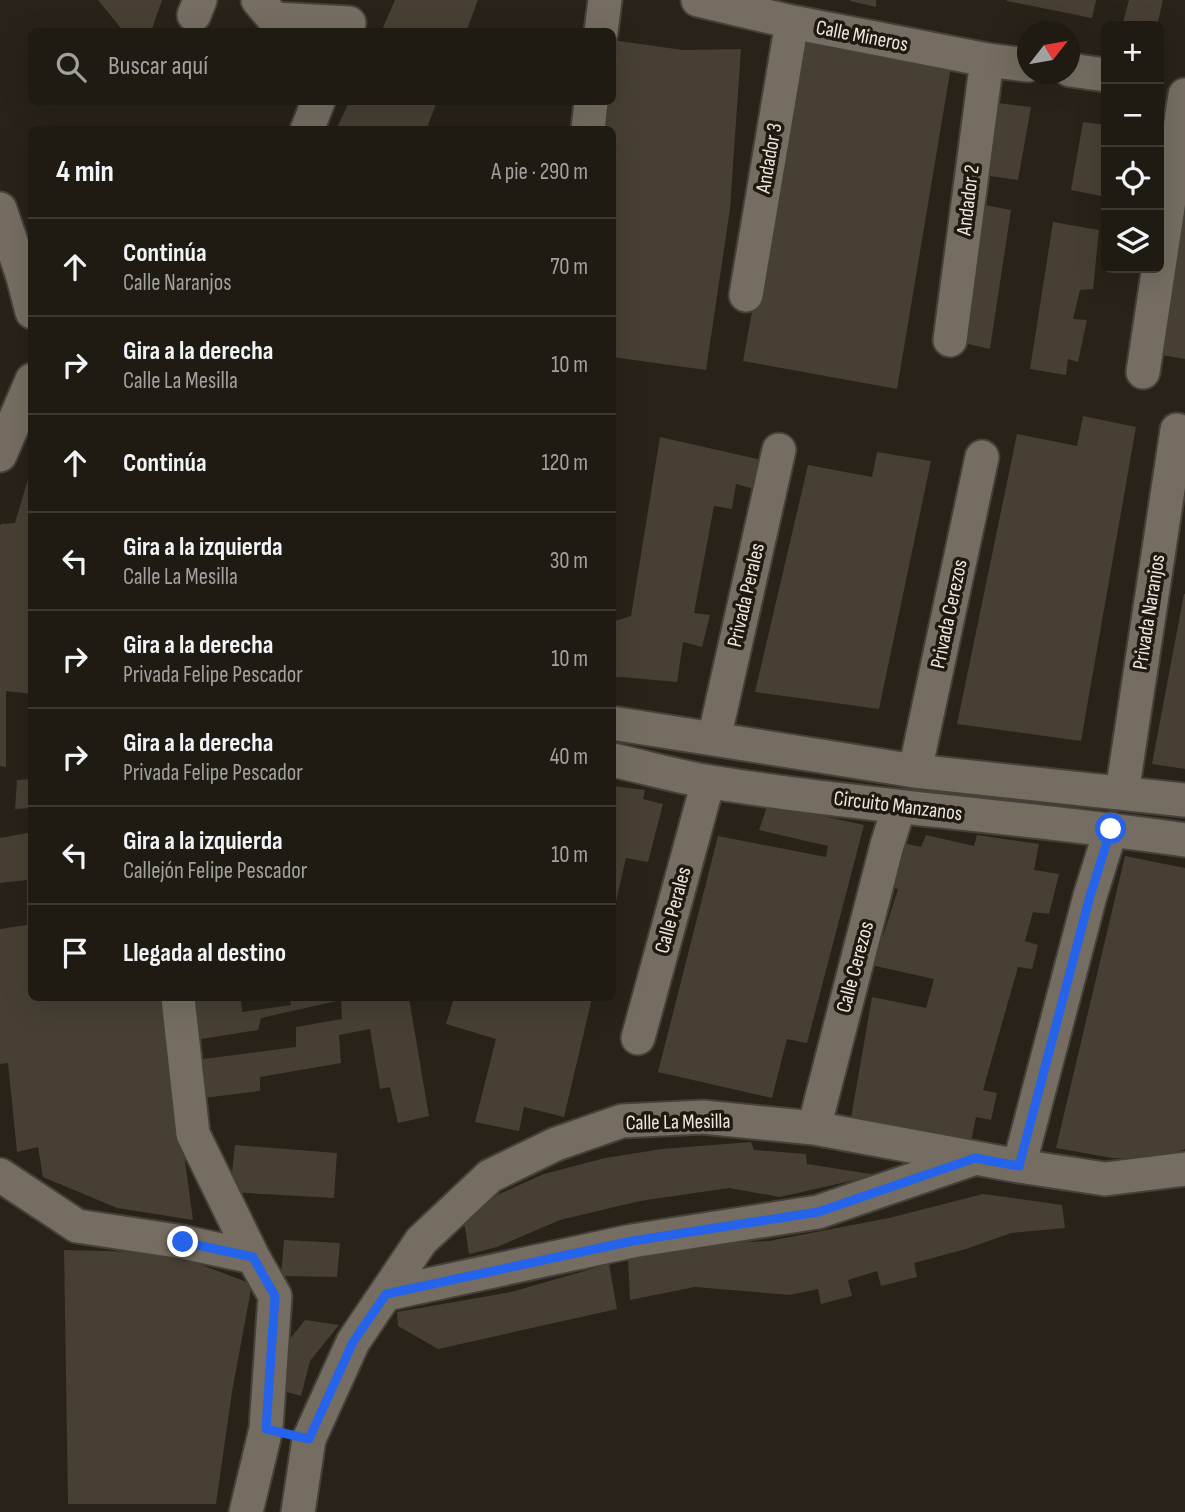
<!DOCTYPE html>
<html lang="es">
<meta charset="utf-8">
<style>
:root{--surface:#1f1a12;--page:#27231b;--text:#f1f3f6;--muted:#a1a19f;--line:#3c3832}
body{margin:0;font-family:"Sofia Sans Condensed",sans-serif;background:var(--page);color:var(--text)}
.controls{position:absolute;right:21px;top:21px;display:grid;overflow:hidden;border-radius:10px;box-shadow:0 7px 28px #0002}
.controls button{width:63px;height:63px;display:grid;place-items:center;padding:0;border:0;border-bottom:2px solid var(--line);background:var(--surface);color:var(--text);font:35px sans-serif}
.compass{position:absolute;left:1017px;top:21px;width:63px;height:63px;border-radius:50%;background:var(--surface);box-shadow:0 7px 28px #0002;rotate:59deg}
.stop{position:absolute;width:21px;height:21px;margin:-16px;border:5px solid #2563eb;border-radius:50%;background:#fff}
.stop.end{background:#2563eb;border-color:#fff;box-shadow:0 2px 7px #0008}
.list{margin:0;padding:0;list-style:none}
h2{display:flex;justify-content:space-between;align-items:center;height:91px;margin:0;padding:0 28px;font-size:30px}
h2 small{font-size:23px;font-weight:400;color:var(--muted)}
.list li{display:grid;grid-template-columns:46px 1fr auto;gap:21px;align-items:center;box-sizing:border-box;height:98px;padding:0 28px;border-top:2px solid var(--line)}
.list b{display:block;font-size:26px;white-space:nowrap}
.list p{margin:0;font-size:23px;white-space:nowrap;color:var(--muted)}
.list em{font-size:23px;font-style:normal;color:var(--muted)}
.icon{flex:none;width:38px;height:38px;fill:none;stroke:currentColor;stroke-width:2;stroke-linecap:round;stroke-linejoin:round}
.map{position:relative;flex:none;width:1185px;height:1512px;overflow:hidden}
.search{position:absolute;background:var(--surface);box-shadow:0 7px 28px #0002;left:28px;top:28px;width:588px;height:77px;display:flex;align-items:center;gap:18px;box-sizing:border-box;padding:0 24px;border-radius:10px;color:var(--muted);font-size:26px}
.panel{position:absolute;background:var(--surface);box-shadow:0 7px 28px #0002;left:28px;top:126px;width:588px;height:875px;border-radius:10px}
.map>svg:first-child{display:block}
.building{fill:#473f34}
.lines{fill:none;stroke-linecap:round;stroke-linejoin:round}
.street-casing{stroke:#454039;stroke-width:37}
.street{stroke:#756d61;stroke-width:33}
.route{stroke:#2563eb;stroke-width:9}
.labels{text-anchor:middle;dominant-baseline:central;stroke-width:7;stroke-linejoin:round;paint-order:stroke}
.street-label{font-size:21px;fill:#ebe7e0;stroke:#1f190f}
</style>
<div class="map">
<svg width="1185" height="1512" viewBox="0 0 1185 1512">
<rect width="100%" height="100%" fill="#292218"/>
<path class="building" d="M 98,0 L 162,0 L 151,32 L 124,32 Z
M 395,0 L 478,0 L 466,32 L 381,32 Z
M 850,0 L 876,0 L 876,7 L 850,1 Z
M 1007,0 L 1096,0 L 1092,18 L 1007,1 Z
M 1129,0 L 1163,0 L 1157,26 L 1122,26 Z
M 802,38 L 951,67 L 897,389 L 743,361 Z
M 612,40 L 683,50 L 741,49 L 730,209 L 706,370 L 612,357 L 612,130 L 596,130 L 600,102 L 612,102 Z
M 349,102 L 437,102 L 426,130 L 336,130 Z
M 990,102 L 1031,107 L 1018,180 L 977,174 Z
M 1083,122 L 1106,125 L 1106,197 L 1071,190 Z
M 979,204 L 1011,210 L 990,349 L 959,342 Z
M 1176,217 L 1185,218 L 1185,359 L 1156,354 Z
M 1053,222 L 1099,230 L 1093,289 L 1080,290 L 1073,319 L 1087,320 L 1078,362 L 1068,359 L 1066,375 L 1030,369 Z
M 1083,416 L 1136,427 L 1081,741 L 957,724 L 1017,434 L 1077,446 Z
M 660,437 L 762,460 L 754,489 L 736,484 L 732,509 L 714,506 L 694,613 L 710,615 L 702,647 L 683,642 L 677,682 L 622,677 L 612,677 L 612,622 L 631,616 Z
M 877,452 L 931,461 L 879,709 L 755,692 L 808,465 L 872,477 Z
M 31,469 L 32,694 L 6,691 L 6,767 L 0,766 L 0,526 L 1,524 L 15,523 Z
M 1184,594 L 1185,594 L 1185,769 L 1152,764 Z
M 32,779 L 32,808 L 15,809 L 17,780 Z
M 612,786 L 645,790 L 643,799 L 663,804 L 648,862 L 626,858 L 614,910 Z
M 768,804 L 864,825 L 807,1043 L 787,1039 L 772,1098 L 658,1072 L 718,836 L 826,857 L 828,846 L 759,830 Z
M 32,832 L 32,998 L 163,998 L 193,1220 L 117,1208 L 43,1177 L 38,1147 L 17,1152 L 8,1063 L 0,1064 L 0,929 L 27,925 L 27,880 L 0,883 L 0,838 Z
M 926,835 L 974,846 L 977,835 L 1039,844 L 1034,870 L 1059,874 L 1049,914 L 1033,912 L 1025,941 L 1038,945 L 1032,969 L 1018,967 L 983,1090 L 997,1093 L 991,1120 L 976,1117 L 971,1142 L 851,1118 L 872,997 L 926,1008 L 934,979 L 862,963 L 871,935 L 883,936 L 898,889 L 884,885 L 899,842 L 921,847 Z
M 1125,856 L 1185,868 L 1185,1149 L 1165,1156 L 1143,1159 L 1112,1158 L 1056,1148 Z
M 194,998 L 241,998 L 242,1012 L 291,1005 L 290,998 L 409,998 L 429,1116 L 398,1123 L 390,1087 L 380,1089 L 370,1029 L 339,1035 L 341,1063 L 260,1077 L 260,1091 L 203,1098 L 203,1059 L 296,1047 L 296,1027 L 342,1019 L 341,1000 L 261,1018 L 258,1030 L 195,1040 Z
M 454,998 L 592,998 L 564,1117 L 524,1107 L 519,1131 L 475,1122 L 496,1039 L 446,1024 Z
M 751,1142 L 754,1150 L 806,1154 L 807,1164 L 877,1175 L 780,1197 L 729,1188 L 640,1201 L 560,1220 L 497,1247 L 469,1254 L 464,1221 L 497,1195 L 544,1174 L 605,1158 L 662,1149 Z
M 235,1145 L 337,1153 L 334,1198 L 230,1192 Z
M 983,1194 L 1062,1205 L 1065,1228 L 1011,1233 L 966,1249 L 914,1263 L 917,1277 L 881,1286 L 877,1271 L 848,1280 L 852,1296 L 821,1304 L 818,1289 L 790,1295 L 695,1287 L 630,1300 L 628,1257 L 687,1245 L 769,1241 L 889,1218 Z
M 284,1240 L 340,1243 L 337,1277 L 281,1276 Z
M 64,1250 L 145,1252 L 186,1259 L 252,1284 L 232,1392 L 216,1504 L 68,1504 Z
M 609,1264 L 617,1309 L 438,1349 L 398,1326 L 397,1312 L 511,1292 Z
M 305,1320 L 339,1325 L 310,1361 L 301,1396 L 273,1388 L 281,1350 Z"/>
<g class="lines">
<defs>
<path id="street" d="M 258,0 L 274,19 L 349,23
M 698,0 L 792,22 L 987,60 L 1028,65
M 194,15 L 200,0
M 601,32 L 605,0
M 1070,70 L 1106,75
M 307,130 L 318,102
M 588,130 L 591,102
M 0,209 L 23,277 L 32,312
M 746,295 L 792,22
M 950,340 L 987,60
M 1143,372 L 1185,95
M 0,455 L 32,380
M 612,723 L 915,771 L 1185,800
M 714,739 L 779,450
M 612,760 C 645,767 678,777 711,782 C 868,807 1027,817 1185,840
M 915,771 L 982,457
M 1122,793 L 1177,430
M 178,998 L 193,1134 L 253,1257 L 275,1296 L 266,1429 L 246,1512
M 638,1038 L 708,782
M 814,1128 L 887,845 L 899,807
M 1019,1166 L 1090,896 L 1111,829
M 0,1175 L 77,1226 L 183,1242 L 253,1257
M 386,1294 L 632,1241 L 818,1212 L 973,1159
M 298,1512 L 309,1439 L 353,1342 L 421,1241 L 490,1176 L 556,1144 L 622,1121 L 703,1117 L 814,1128 L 1019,1166 L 1105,1179 L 1185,1169"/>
</defs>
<use href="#street" class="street-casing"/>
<use href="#street" class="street"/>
</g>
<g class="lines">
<path class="route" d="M 183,1242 L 253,1257 L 275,1296 L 266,1429 L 309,1439 L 353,1342 L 386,1294 L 632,1241 L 818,1212 L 975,1158 L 1019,1166 L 1090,896 L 1111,829"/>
</g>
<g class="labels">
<g class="street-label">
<text transform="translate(862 36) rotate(11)">Calle Mineros</text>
<text transform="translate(769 158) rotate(-80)">Andador 3</text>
<text transform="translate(968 200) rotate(-83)">Andador 2</text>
<text transform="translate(746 595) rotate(-77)">Privada Perales</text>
<text transform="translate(1149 612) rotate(-81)">Privada Naranjos</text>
<text transform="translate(949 614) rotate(-78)">Privada Cerezos</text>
<text transform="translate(898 806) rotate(7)">Circuito Manzanos</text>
<text transform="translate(673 910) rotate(-75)">Calle Perales</text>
<text transform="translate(855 967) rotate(-75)">Calle Cerezos</text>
<text transform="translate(678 1122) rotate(-1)">Calle La Mesilla</text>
</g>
</g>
</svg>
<div class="controls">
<button>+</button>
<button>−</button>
<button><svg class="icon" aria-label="locate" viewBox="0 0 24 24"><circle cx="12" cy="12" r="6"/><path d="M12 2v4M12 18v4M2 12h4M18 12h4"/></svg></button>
<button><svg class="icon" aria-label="layers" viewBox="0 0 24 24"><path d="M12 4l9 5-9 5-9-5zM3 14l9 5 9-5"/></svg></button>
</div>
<svg class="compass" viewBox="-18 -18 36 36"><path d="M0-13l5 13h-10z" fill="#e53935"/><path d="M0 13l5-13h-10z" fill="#a1a19f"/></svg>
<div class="stop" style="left:1111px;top:829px"></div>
<div class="stop end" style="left:183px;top:1242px"></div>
<div class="search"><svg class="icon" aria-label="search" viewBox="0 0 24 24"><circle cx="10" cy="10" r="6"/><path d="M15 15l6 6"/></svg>Buscar aquí</div>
<section class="panel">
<h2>4 min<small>A pie · 290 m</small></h2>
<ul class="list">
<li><svg class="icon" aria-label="ahead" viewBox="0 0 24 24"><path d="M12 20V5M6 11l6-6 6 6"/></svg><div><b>Continúa</b><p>Calle Naranjos</p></div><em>70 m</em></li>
<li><svg class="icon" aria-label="right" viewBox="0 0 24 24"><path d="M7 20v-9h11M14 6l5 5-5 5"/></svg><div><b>Gira a la derecha</b><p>Calle La Mesilla</p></div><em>10 m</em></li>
<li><svg class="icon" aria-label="ahead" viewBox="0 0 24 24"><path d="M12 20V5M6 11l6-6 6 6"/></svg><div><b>Continúa</b></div><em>120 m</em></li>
<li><svg class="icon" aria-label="left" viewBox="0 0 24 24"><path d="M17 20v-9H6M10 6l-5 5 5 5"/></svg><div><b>Gira a la izquierda</b><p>Calle La Mesilla</p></div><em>30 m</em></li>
<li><svg class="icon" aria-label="right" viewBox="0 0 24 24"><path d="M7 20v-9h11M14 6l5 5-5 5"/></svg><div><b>Gira a la derecha</b><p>Privada Felipe Pescador</p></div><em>10 m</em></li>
<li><svg class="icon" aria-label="right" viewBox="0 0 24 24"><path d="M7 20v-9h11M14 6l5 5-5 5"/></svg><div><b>Gira a la derecha</b><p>Privada Felipe Pescador</p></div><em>40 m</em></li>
<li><svg class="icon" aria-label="left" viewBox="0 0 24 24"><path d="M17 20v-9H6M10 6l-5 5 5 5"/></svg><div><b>Gira a la izquierda</b><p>Callejón Felipe Pescador</p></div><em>10 m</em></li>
<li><svg class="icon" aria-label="arrive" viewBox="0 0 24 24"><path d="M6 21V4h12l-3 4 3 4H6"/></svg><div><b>Llegada al destino</b></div></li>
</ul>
</section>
</div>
